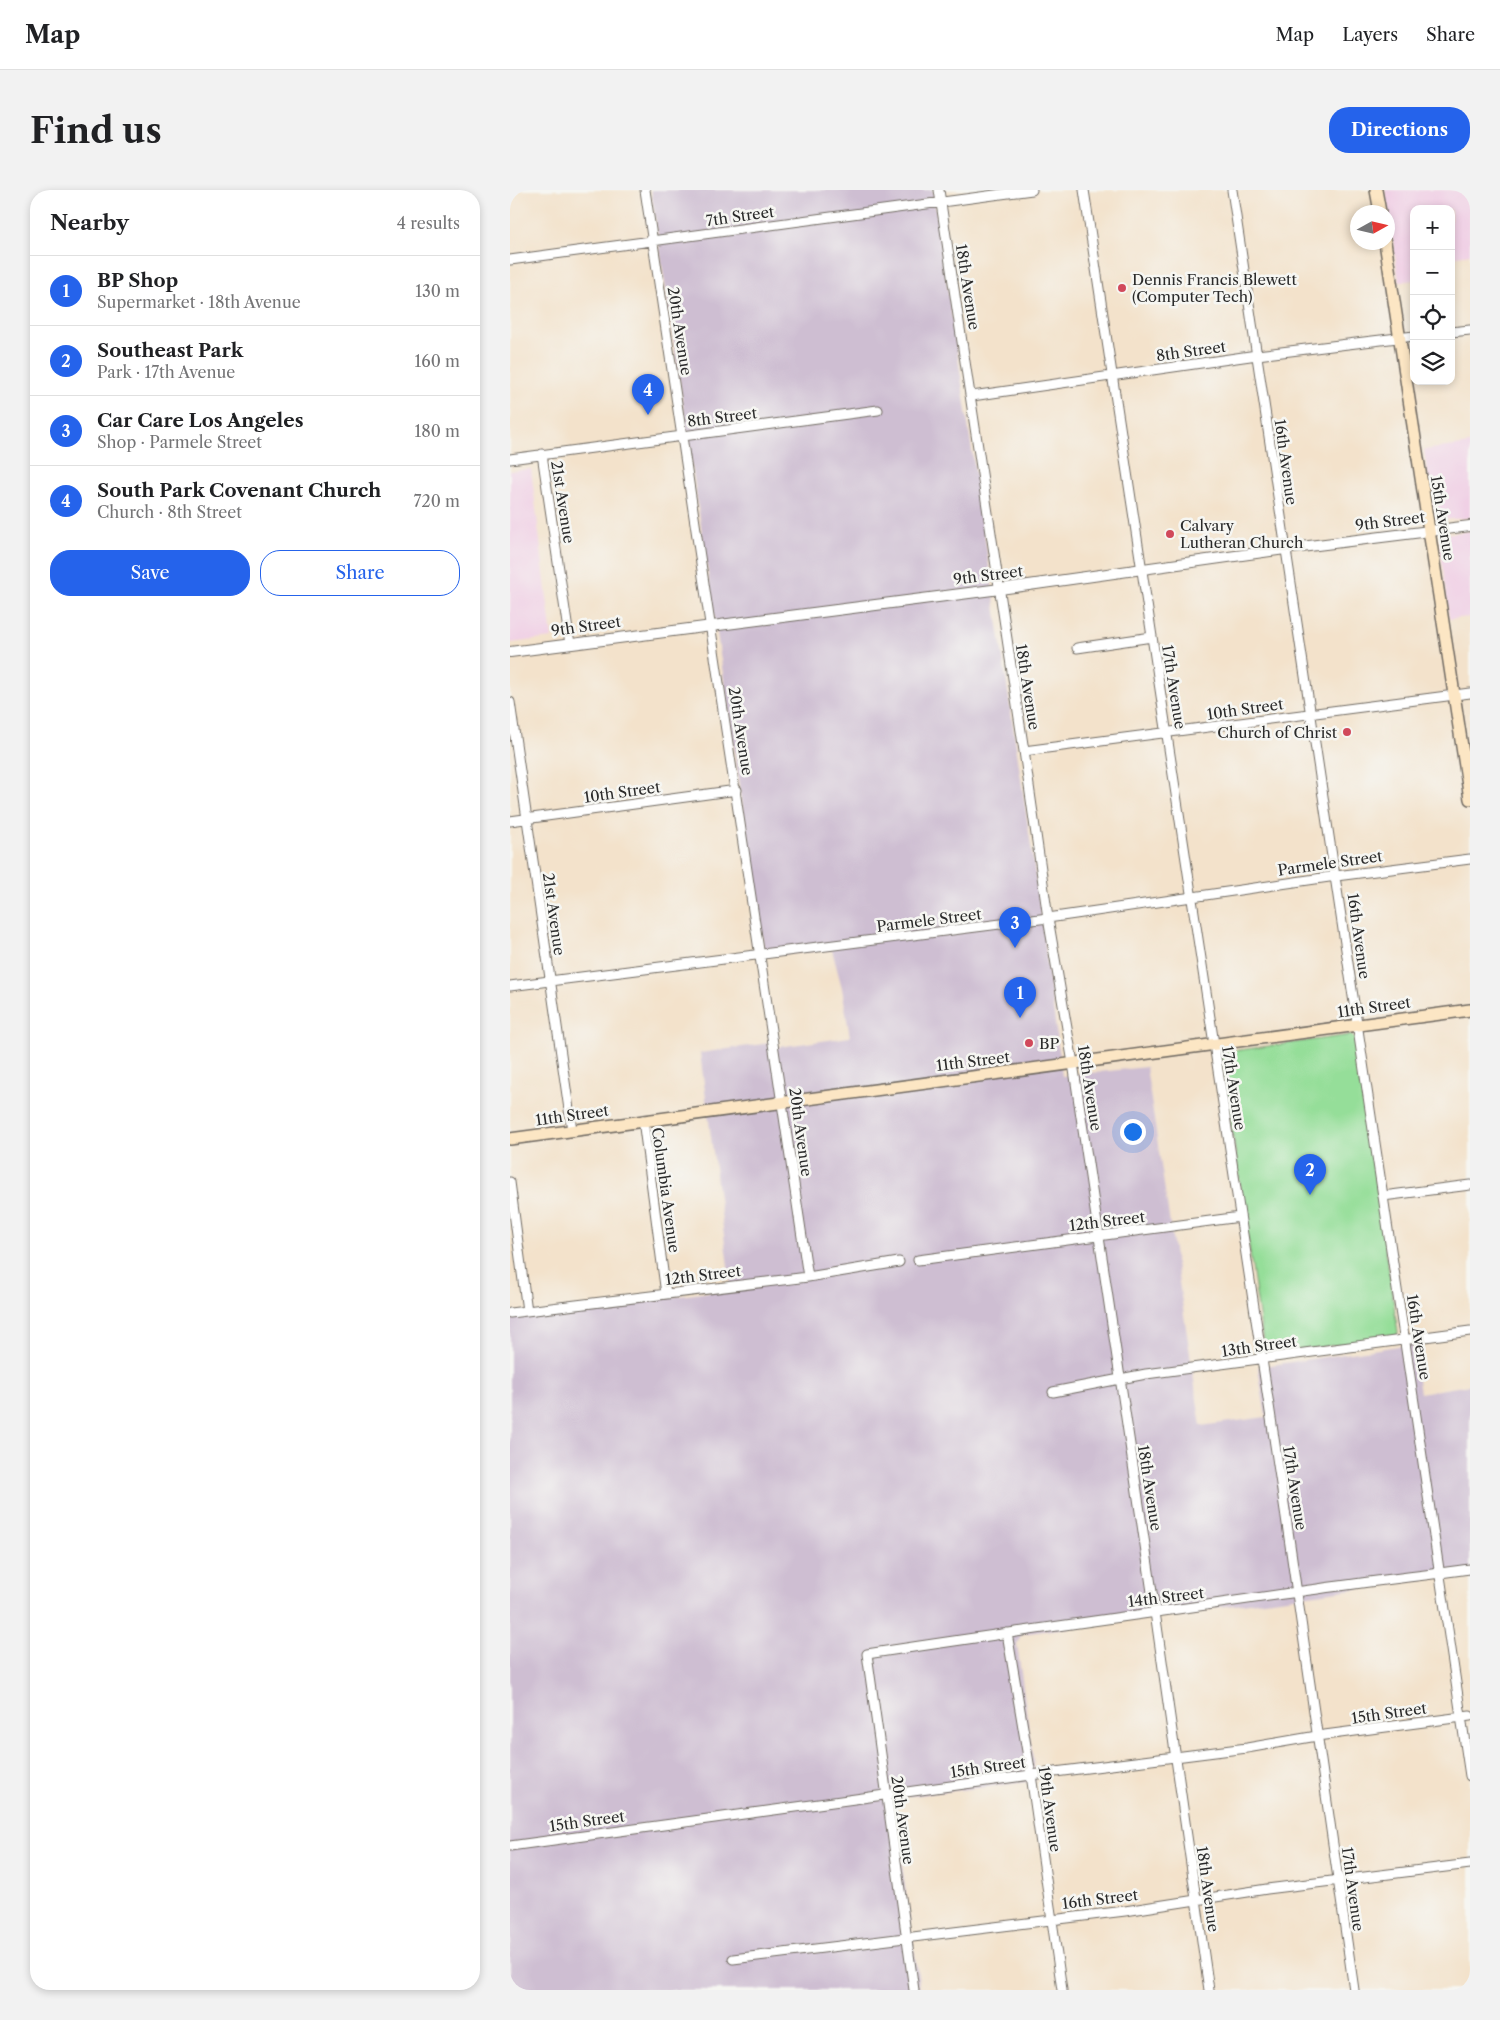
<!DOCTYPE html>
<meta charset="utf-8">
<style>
:root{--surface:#fff;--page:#f2f2f2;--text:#202124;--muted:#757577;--line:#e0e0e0;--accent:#2563eb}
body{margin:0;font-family:"Libre Caslon Text",serif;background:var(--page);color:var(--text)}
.controls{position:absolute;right:15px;top:15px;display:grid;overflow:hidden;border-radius:10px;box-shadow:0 2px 8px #0003}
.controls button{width:45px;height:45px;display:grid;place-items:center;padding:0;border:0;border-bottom:1px solid var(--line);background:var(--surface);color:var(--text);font:25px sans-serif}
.compass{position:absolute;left:840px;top:15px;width:45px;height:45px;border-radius:50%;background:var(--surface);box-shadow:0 2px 8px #0003;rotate:82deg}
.you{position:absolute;left:622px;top:941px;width:18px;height:18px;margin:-12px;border:4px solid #fff;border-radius:50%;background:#1a73e8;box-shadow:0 0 0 8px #1a73e833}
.badge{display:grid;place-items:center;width:32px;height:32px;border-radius:50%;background:var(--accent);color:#fff;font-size:16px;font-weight:700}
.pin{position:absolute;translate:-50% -41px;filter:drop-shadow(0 1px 2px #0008)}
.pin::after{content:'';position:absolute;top:26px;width:18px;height:15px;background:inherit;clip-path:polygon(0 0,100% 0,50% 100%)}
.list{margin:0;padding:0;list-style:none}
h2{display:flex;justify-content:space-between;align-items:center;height:65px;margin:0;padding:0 20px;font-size:21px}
h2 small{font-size:16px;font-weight:400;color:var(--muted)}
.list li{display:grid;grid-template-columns:32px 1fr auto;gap:15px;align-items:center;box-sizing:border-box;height:70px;padding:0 20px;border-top:1px solid var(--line)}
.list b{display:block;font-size:19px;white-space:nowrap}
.list p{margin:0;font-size:16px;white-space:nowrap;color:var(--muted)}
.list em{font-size:16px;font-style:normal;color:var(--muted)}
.actions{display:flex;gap:10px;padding:15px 20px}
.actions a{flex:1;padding:11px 0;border:1px solid var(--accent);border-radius:20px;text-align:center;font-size:18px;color:var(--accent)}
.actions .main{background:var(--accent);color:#fff}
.icon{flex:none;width:28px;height:28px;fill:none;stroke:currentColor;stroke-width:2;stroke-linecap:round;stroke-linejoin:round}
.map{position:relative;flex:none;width:960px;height:1800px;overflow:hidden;border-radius:20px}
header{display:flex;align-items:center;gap:30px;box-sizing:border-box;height:70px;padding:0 25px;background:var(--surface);border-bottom:1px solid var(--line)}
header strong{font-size:24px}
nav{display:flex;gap:28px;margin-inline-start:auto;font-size:18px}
.intro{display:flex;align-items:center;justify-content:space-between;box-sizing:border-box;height:120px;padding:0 30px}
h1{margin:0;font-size:35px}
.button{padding:12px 22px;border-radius:20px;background:var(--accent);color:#fff;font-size:18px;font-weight:700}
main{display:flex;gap:30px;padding:0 30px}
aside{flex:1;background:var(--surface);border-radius:20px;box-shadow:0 2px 8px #0003}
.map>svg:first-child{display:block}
.built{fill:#f0d0e5}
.industrial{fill:#cebed2}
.green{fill:#95de99;stroke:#608462}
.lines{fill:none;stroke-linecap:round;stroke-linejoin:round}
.minor-casing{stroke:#716b63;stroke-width:11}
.tertiary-casing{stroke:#716b63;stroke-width:12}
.secondary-casing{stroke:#716b63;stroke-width:14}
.minor{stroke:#fff;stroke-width:9}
.tertiary{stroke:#fff;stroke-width:10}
.secondary{stroke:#fce6c4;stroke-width:11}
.poi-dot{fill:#d1495b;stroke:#f6f6f2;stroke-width:2}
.labels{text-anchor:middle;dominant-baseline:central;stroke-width:5;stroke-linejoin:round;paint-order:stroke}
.street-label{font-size:15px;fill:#2b2b2b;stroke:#f6f6f2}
.poi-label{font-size:15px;fill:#2b2b2b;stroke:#f6f6f2;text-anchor:start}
</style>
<header>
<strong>Map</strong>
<nav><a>Map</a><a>Layers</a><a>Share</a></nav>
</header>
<div class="intro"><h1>Find us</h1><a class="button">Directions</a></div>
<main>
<aside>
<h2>Nearby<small>4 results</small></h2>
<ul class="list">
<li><span class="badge">1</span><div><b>BP Shop</b><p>Supermarket · 18th Avenue</p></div><em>130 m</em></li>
<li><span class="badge">2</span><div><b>Southeast Park</b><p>Park · 17th Avenue</p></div><em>160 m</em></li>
<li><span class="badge">3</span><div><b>Car Care Los Angeles</b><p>Shop · Parmele Street</p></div><em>180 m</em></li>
<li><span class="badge">4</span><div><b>South Park Covenant Church</b><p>Church · 8th Street</p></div><em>720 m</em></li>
</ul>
<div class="actions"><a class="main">Save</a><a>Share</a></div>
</aside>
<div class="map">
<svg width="960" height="1800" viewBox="0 0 960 1800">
<rect width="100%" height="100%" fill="#f6f6f2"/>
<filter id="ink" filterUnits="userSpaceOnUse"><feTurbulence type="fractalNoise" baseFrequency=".02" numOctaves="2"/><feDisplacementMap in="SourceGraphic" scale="10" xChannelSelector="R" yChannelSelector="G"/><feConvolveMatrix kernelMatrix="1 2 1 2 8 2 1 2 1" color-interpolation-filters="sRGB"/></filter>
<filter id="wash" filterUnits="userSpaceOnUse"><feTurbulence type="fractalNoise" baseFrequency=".0096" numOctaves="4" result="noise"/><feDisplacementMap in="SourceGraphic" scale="20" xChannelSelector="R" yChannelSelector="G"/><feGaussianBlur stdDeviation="1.12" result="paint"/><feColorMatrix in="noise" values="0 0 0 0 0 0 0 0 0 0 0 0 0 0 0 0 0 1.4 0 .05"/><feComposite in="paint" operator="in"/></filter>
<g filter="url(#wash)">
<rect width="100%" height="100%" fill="#f3e2cb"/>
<path class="built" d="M 875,0 L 960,0 L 960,64 L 942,67 L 943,85 L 941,85 L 941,19 L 904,19 L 904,90 L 889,92 Z
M 960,254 L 960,328 L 927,330 L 924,325 L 914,260 Z
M 21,279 L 42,448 L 0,453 L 0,281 Z
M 960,341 L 960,427 L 939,429 L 929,348 L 935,344 Z"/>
<path class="industrial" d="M 141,0 L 423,0 L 529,710 L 552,886 L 636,877 L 691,1236 L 756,1227 L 748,1177 L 902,1154 L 910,1203 L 960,1195 L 960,1383 L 512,1444 L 507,1454 L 526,1591 L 392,1607 L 385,1613 L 384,1620 L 410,1800 L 0,1800 L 0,1129 L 221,1099 L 190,863 L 260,853 L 261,858 L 340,847 L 332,798 L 322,760 L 255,766 Z"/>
<path class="green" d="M 841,845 L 845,849 L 888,1143 L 886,1146 L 764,1164 L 754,1159 L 711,864 L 715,862 Z"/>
</g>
<g filter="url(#ink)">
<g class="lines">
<defs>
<path id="minor" d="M 135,0 C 189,362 247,724 298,1087
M 429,0 L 514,561 L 538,728 L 563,873 L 645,1422 L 699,1800
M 574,0 L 776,1327 L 844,1800
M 722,0 L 960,1586
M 0,70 L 522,0
M 941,142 L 960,140
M 462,206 L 747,165 L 904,146
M 32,264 L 60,454
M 0,269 L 368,220
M 567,458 L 642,447
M 0,512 L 62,940
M 514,561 L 960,503
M 0,631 L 227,600
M 0,796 L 538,728 L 826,686 L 960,669
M 133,930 L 156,1104
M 0,992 L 17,1121
M 873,1006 L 960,995
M 408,1070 L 730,1027
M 0,1123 L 298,1087 L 389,1072
M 543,1202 L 636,1184 L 960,1141
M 497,1443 L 521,1585 L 552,1800
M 0,1656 L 521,1585 L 737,1558 L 807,1546 L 960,1526
M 223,1769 L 615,1721 L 757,1699 L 960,1674
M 404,1800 L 357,1464 C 500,1442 644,1423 787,1402 C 845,1393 903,1387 960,1379"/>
<path id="tertiary" d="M 0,462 L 490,399 L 775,359 L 960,336"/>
<path id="secondary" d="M 866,0 L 870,22
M 875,52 L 960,609
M 0,949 L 960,820"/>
</defs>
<use href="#minor" class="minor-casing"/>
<use href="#tertiary" class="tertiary-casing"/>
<use href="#secondary" class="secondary-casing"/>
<use href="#minor" class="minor"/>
<use href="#tertiary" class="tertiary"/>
<use href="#secondary" class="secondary"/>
</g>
</g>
<g class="poi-dot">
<circle cx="612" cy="98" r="5"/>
<circle cx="660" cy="344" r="5"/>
<circle cx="837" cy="542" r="5"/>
<circle cx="519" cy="853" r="5"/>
</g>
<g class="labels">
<g class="street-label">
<text transform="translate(230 26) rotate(-8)">7th Street</text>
<text transform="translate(458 97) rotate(81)">18th Avenue</text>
<text transform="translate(170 141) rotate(81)">20th Avenue</text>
<text transform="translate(681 161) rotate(-8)">8th Street</text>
<text transform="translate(212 227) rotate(-7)">8th Street</text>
<text transform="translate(776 272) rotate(82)">16th Avenue</text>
<text transform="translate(53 312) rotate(81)">21st Avenue</text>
<text transform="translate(933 328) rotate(81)">15th Avenue</text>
<text transform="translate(880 331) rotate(-7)">9th Street</text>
<text transform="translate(478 385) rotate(-7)">9th Street</text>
<text transform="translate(76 436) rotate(-8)">9th Street</text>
<text transform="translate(518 497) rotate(81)">18th Avenue</text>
<text transform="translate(664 497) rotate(81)">17th Avenue</text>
<text transform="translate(735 519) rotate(-8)">10th Street</text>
<text transform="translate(231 541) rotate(81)">20th Avenue</text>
<text transform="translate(112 602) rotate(-8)">10th Street</text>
<text transform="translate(820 673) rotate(-8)">Parmele Street</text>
<text transform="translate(44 724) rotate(82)">21st Avenue</text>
<text transform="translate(419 730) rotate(-7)">Parmele Street</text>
<text transform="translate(849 746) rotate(82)">16th Avenue</text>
<text transform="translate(864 817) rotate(-8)">11th Street</text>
<text transform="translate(463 871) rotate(-7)">11th Street</text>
<text transform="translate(580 898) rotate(81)">18th Avenue</text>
<text transform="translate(724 898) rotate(81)">17th Avenue</text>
<text transform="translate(62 925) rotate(-8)">11th Street</text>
<text transform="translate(291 942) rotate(82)">20th Avenue</text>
<text transform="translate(156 1000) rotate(82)">Columbia Avenue</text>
<text transform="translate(597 1031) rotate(-7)">12th Street</text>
<text transform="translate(193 1085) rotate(-7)">12th Street</text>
<text transform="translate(909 1147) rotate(81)">16th Avenue</text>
<text transform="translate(749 1156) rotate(-8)">13th Street</text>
<text transform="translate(640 1298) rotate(81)">18th Avenue</text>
<text transform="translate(785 1298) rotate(81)">17th Avenue</text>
<text transform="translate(656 1407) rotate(-7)">14th Street</text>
<text transform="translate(879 1523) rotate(-8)">15th Street</text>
<text transform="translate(478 1577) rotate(-8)">15th Street</text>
<text transform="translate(540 1619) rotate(82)">19th Avenue</text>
<text transform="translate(393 1630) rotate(82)">20th Avenue</text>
<text transform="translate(77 1631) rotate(-8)">15th Street</text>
<text transform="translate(698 1699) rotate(82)">18th Avenue</text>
<text transform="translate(843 1699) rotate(82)">17th Avenue</text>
<text transform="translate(590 1709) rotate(-7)">16th Street</text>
</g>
<g class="poi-label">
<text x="622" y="89">Dennis Francis Blewett<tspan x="622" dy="17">(Computer Tech)</tspan></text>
<text x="670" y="335">Calvary<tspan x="670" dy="17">Lutheran Church</tspan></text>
<text x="827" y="542" text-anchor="end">Church of Christ</text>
<text x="529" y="853">BP</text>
</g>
</g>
</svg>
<div class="controls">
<button>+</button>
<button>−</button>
<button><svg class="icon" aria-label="locate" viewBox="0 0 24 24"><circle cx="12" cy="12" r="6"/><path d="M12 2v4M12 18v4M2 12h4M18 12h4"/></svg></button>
<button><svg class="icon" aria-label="layers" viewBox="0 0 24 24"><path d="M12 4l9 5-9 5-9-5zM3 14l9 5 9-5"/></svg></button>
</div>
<svg class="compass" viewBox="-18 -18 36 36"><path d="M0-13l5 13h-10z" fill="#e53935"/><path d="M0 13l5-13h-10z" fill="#757577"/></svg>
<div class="you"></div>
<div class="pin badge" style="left:510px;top:828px">1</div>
<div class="pin badge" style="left:800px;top:1005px">2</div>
<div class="pin badge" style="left:505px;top:758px">3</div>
<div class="pin badge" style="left:138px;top:225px">4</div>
</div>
</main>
